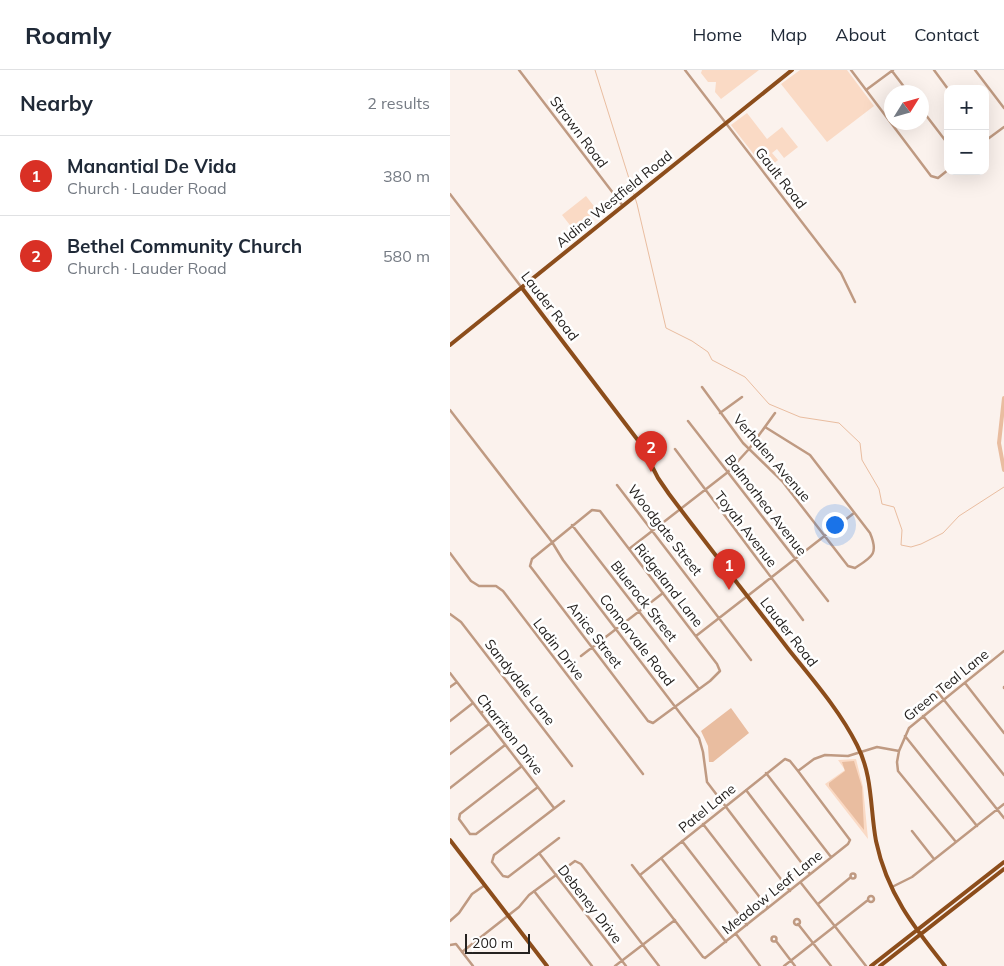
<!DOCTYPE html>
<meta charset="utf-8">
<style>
:root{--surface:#fff;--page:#f6f6f7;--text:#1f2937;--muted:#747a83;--line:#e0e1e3;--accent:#d93025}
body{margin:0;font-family:Mulish,sans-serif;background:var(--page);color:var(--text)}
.controls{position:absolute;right:15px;top:15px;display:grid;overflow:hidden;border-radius:10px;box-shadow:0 5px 20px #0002}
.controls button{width:45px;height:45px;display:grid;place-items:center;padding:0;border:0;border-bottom:1px solid var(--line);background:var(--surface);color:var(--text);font:25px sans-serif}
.compass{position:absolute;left:434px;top:15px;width:45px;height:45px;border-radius:50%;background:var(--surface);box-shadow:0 5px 20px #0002;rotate:53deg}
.scale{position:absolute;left:15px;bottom:12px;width:65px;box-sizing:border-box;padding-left:5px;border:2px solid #252220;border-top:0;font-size:14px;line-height:18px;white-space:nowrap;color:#252220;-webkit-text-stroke:4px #fff;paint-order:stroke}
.you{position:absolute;left:384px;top:454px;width:18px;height:18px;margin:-12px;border:4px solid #fff;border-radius:50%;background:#1a73e8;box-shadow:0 0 0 8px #1a73e833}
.badge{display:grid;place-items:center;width:32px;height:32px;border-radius:50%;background:var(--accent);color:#fff;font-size:16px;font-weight:700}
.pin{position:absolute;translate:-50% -41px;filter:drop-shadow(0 1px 2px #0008)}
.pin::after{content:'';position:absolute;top:26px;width:18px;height:15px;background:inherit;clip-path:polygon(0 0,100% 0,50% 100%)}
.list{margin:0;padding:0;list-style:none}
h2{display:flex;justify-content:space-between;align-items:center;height:65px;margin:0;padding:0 20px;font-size:21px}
h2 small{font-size:16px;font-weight:400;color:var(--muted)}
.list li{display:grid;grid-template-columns:32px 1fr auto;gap:15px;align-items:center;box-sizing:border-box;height:80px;padding:0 20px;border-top:1px solid var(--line)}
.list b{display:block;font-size:19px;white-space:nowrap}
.list p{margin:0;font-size:16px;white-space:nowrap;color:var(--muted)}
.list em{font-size:16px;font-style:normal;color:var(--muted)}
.map{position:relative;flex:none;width:554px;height:896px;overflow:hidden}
header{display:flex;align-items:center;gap:30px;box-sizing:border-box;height:70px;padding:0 25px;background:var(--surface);border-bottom:1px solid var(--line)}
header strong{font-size:24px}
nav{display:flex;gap:28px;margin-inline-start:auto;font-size:18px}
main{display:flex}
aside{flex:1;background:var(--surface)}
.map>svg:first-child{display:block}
.green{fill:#fadac5}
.water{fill:#e9bda0}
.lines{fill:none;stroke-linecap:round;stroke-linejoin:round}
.stream{stroke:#e9bda0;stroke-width:1}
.river{stroke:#e9bda0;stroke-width:4}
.minor{stroke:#bf9a82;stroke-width:2.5}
.major{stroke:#8c4d1b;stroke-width:4}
.labels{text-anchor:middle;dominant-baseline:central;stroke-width:5;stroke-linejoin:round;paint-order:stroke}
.street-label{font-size:14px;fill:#252220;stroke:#fff}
</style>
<header>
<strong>Roamly</strong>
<nav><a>Home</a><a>Map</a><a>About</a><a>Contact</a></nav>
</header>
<main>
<aside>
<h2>Nearby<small>2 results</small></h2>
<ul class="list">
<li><span class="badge">1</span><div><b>Manantial De Vida</b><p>Church · Lauder Road</p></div><em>380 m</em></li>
<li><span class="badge">2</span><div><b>Bethel Community Church</b><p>Church · Lauder Road</p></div><em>580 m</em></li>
</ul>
</aside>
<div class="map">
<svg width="554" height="896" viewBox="0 0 554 896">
<rect width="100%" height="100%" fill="#fbf2ed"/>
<path class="green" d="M 252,0 L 309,0 L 271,29 L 265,22 L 266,12 L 258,12 L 251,3 Z
M 350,0 L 397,0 L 424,36 L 377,72 L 331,14 Z
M 297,43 L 317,69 L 332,57 L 348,77 L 334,88 L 327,79 L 322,83 L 328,90 L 316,100 L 281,55 Z
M 136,126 L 147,140 L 123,159 L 112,145 Z
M 406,689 L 413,717 L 418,769 L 375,714 L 395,700 L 388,690 Z"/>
<path class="water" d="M 281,638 L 299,663 L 263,692 L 259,692 L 258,676 L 251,661 Z
M 404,691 L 412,717 L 414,760 L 379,716 L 379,713 L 395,701 L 392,692 Z"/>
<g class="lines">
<path class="stream" d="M 145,0 L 187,134 L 216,258 L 242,271 L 258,282 L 262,290 L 295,307 L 319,334 L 350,347 L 389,353 L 410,373 L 412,390 L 429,419 L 432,434 L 444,437 L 452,460 L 451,475 L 461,477 L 471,474 L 493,463 L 509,446 L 554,417"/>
<path class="river" d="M 554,328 L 549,373 L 554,400"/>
<path class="minor" d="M 69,0 L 173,136
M 235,0 L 391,203 L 405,232
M 401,0 L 481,106 L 488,108 L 498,100
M 484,0 L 498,19
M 525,0 L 554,38
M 442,1 L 458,22
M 416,20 L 443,0
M 472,40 L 498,74
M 535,71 L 554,57
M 0,124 L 72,218
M 252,317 L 293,373 L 332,411 L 398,496 L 405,498 C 422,487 429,484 420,463 L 360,385 L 315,357
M 0,340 L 102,472 L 113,490 L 249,668 L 253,682 L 257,712 L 340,821
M 270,343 L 292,327
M 238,351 L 378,531
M 225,379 L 353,550
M 167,415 L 301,590
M 142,440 L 150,441 L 267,594 L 270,601 L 260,611 L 203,653 L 198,651 L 80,496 L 82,489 Z
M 122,455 L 249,619
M 179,479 L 278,402 L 299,379 L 325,343
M 0,483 L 21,511 L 29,516 L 46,516 L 53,521 L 193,704
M 0,544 L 11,552 L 122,696
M 246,566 L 404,443
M 131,586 L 213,523
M 0,603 L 104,738
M 515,613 L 554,663
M 0,617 L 7,612
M 554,618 L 554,617
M 486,620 L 554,705
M 31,643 L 41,636
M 473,646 L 554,748
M 0,651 L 23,633
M 455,666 L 527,756
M 0,684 L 39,654
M 72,696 L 10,744 L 9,749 L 20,764 L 26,764 L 88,717
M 348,701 L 364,689 L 375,685 L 398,686 L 427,677 L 449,681
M 316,703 L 381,787
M 0,718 L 55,675
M 296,720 L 360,804
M 253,754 L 318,838
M 462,761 L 484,789
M 109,768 L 58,807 L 53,806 L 42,792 L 44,785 L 114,731
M 232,771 L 297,855
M 506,772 L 448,701 L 447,692 L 449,681 L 459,658 L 554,581
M 89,783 L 176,896
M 211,788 L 276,872
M 182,795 C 205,825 229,856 253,887 L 255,888 L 398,774 L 400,770 L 348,701 L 340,691 L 335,689 L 190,805
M400.5 806a2.5 2.5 0 1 1 5 0a2.5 2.5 0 1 1-5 0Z
M 351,813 L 416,896
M 442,817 L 462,807 L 554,734
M 84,821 L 142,896
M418 829a3 3 0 1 1 6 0a3 3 0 1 1-6 0Z
M 368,834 L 401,807
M344 852a3 3 0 1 1 6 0a3 3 0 1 1-6 0Z
M 0,851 L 9,843 L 22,824 L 35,815
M 348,854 L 381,896
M 286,864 L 310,896
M321.5 869a2.5 2.5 0 1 1 5 0a2.5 2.5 0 1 1-5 0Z
M 326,871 L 345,896
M 0,875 L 6,874 L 23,896
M 12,882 L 69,837 L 79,825 L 125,791 L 131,794 L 209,896
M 165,896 L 225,850
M 334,896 L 418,830"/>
<path class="major" d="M 72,218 L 190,373 L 208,408 L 219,424 C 258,476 299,528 339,580 C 363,610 390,641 407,675 C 423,706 420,739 426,771 C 437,823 463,856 495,896
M 0,275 L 342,0
M 0,770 L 97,896
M 421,896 L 554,792
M 430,896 L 554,799"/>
</g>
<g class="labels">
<g class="street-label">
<text transform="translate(129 62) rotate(53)">Strawn Road</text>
<text transform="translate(331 108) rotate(52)">Gault Road</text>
<text transform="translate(164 129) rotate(-39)">Aldine Westfield Road</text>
<text transform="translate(100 236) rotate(52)">Lauder Road</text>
<text transform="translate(322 388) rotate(49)">Verhalen Avenue</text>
<text transform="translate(316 435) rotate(52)">Balmorhea Avenue</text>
<text transform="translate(296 459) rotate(52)">Toyah Avenue</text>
<text transform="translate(215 460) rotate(52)">Woodgate Street</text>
<text transform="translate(219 515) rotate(52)">Ridgeland Lane</text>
<text transform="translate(194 531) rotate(52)">Bluerock Street</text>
<text transform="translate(339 562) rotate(52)">Lauder Road</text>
<text transform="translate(145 565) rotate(52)">Anice Street</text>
<text transform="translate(187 570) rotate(52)">Connorvale Road</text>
<text transform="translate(109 579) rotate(52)">Ladin Drive</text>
<text transform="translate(70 612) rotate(52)">Sandydale Lane</text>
<text transform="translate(496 615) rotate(-39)">Green Teal Lane</text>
<text transform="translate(60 664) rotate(52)">Charriton Drive</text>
<text transform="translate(257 738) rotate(-39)">Patel Lane</text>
<text transform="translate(322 822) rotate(-39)">Meadow Leaf Lane</text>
<text transform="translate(140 834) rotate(52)">Debeney Drive</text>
</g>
</g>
</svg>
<div class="controls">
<button>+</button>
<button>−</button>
</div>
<svg class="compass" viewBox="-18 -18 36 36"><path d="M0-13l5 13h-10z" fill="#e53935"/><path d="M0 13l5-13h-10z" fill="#747a83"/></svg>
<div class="scale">200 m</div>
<div class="you"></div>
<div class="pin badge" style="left:279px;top:520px">1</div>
<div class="pin badge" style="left:201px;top:402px">2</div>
</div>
</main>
